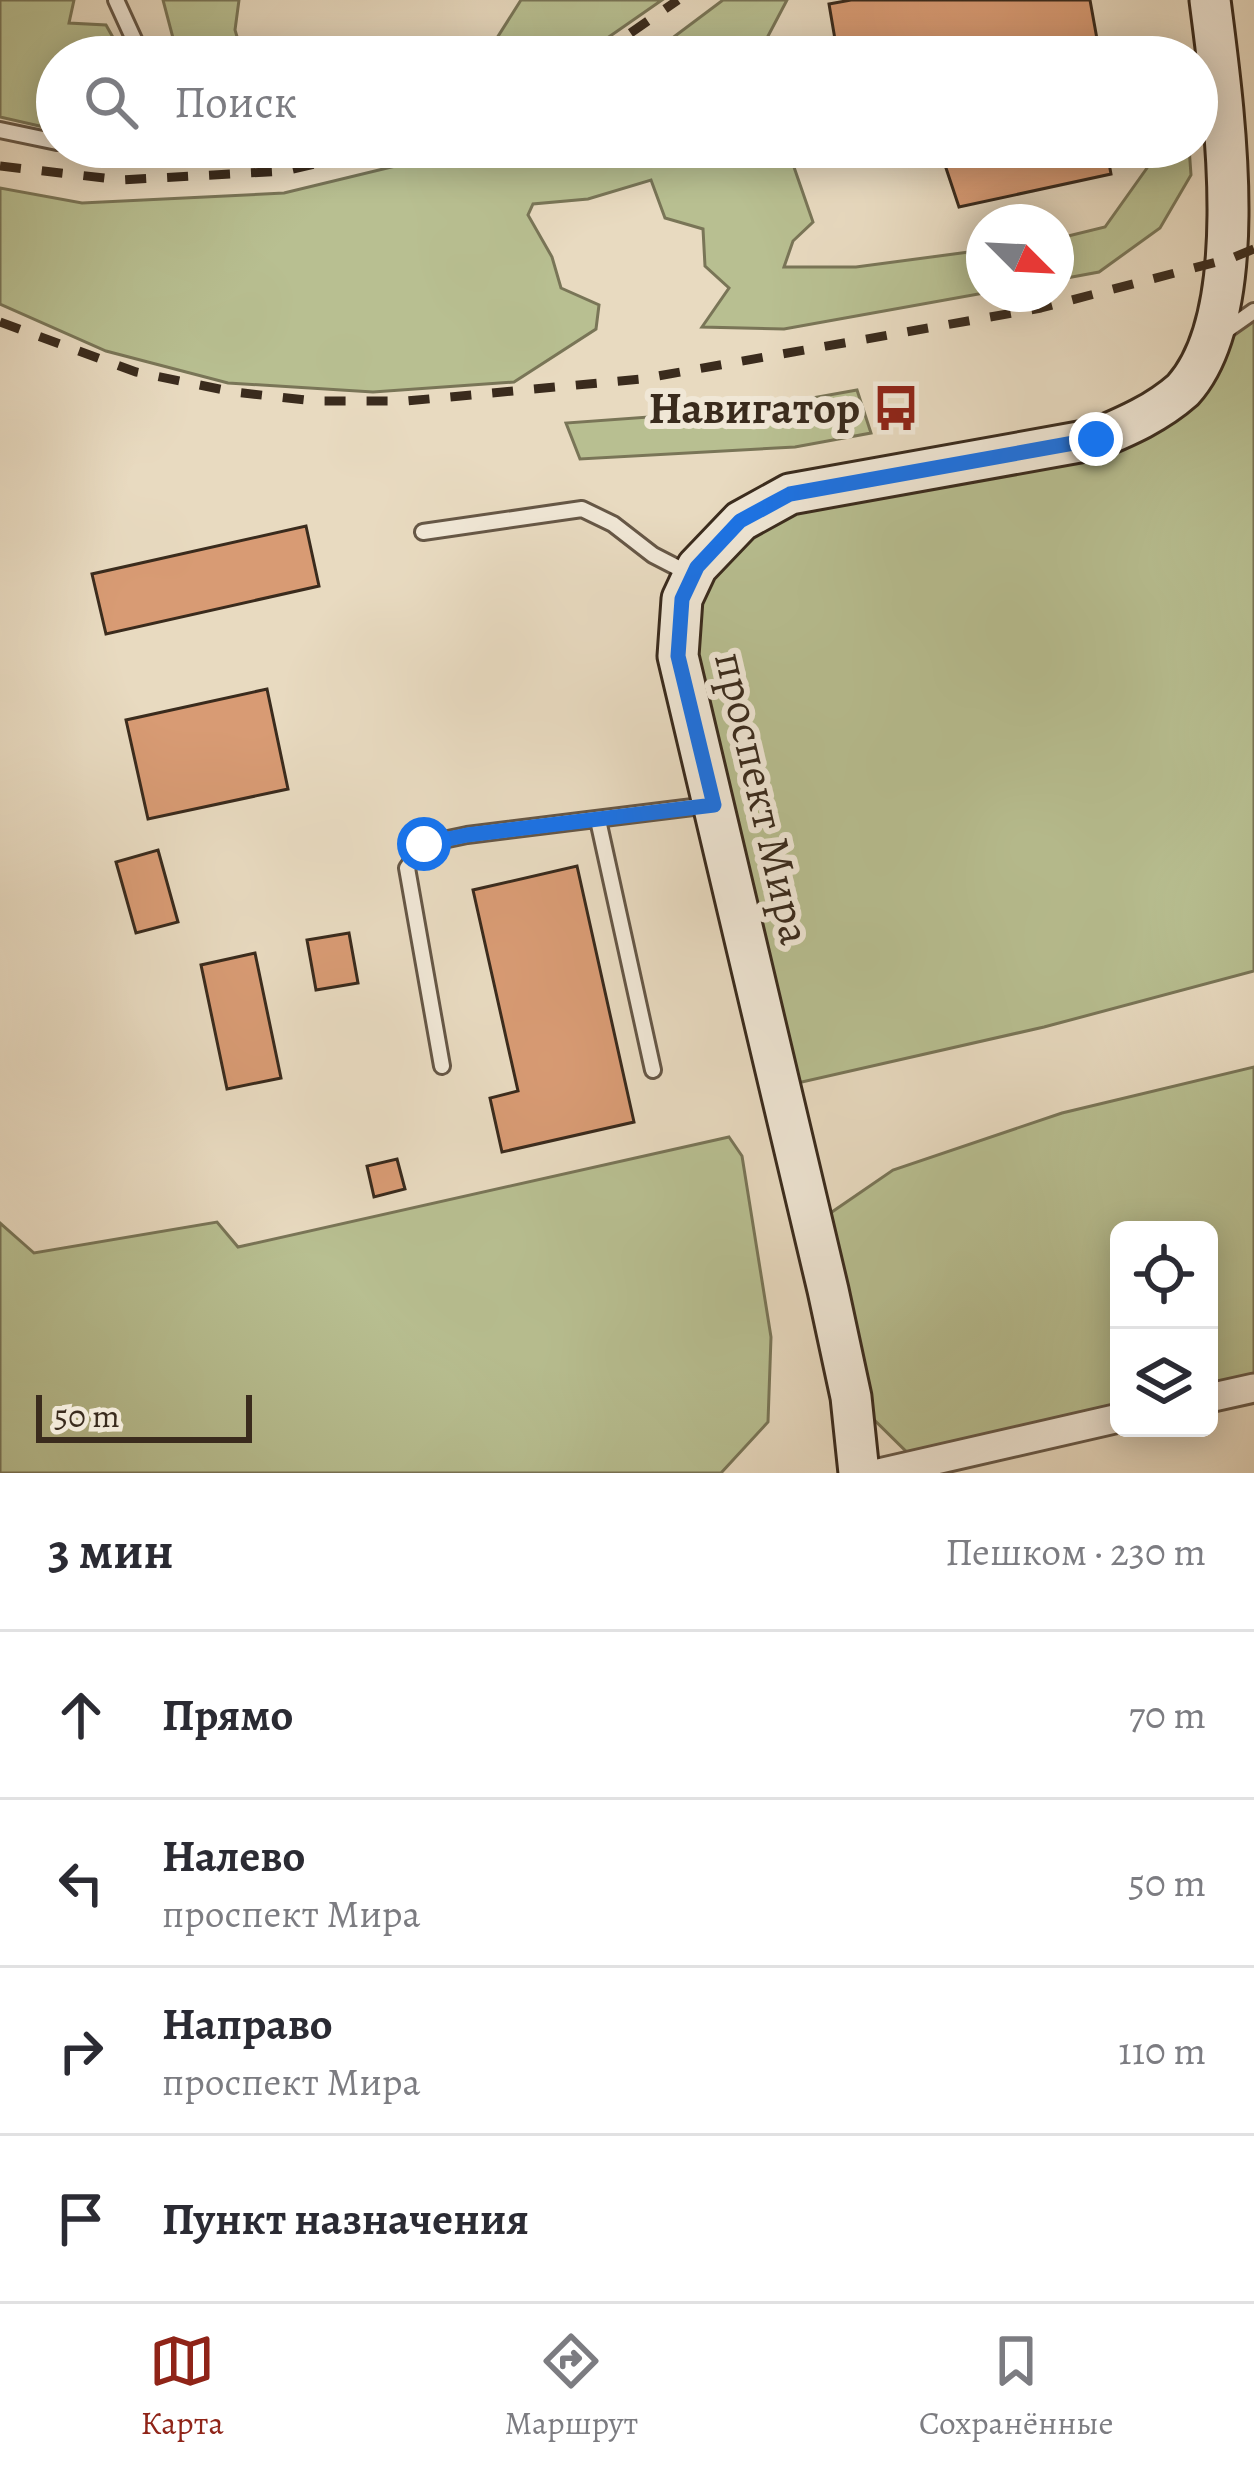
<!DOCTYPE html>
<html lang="ru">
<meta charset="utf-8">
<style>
:root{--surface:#fff;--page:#f7f7f7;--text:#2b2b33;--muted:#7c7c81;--line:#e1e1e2;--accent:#8f2418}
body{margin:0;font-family:Alegreya,serif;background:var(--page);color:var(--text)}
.controls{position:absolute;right:36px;bottom:36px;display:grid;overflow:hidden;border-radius:18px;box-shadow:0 6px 30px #0003}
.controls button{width:108px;height:108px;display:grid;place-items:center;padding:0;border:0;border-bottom:3px solid var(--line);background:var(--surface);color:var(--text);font:60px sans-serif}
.compass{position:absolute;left:966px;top:204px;width:108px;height:108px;border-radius:50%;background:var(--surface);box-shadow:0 6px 30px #0003;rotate:114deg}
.scale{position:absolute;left:36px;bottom:30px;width:216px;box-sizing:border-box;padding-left:12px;border:6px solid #3a2b1d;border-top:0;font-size:33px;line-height:42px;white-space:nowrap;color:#3a2b1d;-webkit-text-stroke:9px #f0e7d6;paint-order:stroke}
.stop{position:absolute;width:36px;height:36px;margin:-27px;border:9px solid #1a73e8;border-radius:50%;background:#fff}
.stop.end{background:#1a73e8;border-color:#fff;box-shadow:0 3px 12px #0008}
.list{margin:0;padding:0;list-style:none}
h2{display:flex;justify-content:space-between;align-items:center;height:156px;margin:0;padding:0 48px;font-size:51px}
h2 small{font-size:39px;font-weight:400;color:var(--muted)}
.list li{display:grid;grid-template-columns:78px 1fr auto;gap:36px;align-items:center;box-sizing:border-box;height:168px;padding:0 48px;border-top:3px solid var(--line)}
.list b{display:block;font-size:45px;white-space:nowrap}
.list p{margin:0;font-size:39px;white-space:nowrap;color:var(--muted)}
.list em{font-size:39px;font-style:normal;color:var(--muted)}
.icon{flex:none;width:66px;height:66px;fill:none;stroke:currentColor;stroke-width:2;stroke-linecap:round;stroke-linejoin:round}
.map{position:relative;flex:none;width:1254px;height:1473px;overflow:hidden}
.search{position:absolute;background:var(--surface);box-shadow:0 6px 30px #0003;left:36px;right:36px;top:36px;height:132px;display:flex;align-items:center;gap:30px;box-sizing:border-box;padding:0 42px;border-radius:66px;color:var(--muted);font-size:45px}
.sheet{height:828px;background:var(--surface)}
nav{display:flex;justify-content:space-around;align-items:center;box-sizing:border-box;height:168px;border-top:3px solid var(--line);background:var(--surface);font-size:33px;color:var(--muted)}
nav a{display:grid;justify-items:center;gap:6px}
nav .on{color:var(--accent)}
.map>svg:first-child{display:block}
.green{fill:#b8bf91;stroke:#797557;stroke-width:3}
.building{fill:#d89b74;stroke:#3a2b1d;stroke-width:3}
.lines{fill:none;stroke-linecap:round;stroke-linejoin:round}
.service-casing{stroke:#665746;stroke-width:20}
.minor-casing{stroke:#665746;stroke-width:33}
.secondary-casing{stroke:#3a2b1d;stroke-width:45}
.service{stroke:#f0e7d6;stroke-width:14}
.minor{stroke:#f0e7d6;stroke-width:27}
.secondary{stroke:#f0e7d6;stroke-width:39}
.rail{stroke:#3a2b1d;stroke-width:9;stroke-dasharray:21 21;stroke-linecap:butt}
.route{stroke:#1a73e8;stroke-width:15}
.labels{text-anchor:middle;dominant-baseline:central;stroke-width:12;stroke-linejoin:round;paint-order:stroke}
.poi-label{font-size:45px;font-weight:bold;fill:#3a2b1d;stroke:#f0e7d6;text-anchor:end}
.street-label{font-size:45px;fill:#3a2b1d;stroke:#f0e7d6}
</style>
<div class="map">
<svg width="1254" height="1473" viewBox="0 0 1254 1473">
<rect width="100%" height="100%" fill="#e8dac0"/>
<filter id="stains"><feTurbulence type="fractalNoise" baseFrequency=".00167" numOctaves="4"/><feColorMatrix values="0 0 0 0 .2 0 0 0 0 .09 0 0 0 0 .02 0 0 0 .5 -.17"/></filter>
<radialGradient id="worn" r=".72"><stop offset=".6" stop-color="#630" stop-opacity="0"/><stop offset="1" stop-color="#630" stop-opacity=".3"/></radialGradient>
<path class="green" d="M 0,0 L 74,0 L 69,23 L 106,25 L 124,57 L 57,57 L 57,130 L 0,117 Z
M 163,0 L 239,0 L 235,30 L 243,57 L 178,57 Z
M 521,0 L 662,0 L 580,57 L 452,57 L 495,41 Z
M 723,0 L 787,0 L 757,57 L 647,57 Z
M 250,147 L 352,147 L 312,158 L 259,164 Z
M 474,147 L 700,147 L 693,160 L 787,147 L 813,222 L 793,241 L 784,267 L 856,267 L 984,250 L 984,293 L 784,329 L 702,327 L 729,288 L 705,266 L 703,229 L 665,218 L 651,180 L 588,199 L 533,204 L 528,215 L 552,257 L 561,288 L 599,305 L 596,329 L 514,382 L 373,392 L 228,383 L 106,351 L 0,304 L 0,188 L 82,203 L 284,193 Z
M 1150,147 L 1189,147 L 1191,175 L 1160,228 L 1099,272 L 1056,280 L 1056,239 L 1105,227 L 1147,168 Z
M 1254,311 L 1254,971 L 1044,1027 L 780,1087 L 682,599 L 741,521 L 1095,439 L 1220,335 Z
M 857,390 L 871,433 L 795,447 L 580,459 L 566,423 L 745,410 Z
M 1254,1067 L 1254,1388 L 1209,1398 L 1209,1230 L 1119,1230 L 1119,1418 L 919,1464 L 851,1397 L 813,1225 L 893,1170 L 1062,1113 Z
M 729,1137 L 742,1156 L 771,1337 L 768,1422 L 721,1473 L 0,1473 L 0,1223 L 34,1253 L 217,1222 L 238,1247 Z"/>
<path class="building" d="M 851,0 L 1090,0 L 1097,39 L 995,57 L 838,57 L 829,4 Z
M 1009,147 L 1106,147 L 1111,174 L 959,207 L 944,162 Z
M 306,526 L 319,586 L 106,634 L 92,574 Z
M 267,689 L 288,789 L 148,819 L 126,720 Z
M 158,850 L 178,922 L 136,933 L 116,862 Z
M 577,866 L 634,1122 L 502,1152 L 490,1098 L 518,1091 L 473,890 Z
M 349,933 L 358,983 L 316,990 L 307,940 Z
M 255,953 L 281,1078 L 227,1089 L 201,965 Z
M 397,1159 L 405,1189 L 374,1197 L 367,1166 Z"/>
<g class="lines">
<defs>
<path id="service" d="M 116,0 L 142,57
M 0,130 L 57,142
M 1224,332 L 1254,311
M 423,532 L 582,509 L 613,524 L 653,555 L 688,573
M 598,820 L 653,1070
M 442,1066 L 407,868 L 424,844 L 467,835 L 709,805"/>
<path id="minor" d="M 1209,1398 L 1254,1388
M 879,1473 L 1119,1418"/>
<path id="secondary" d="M 859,1473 L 851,1397 L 828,1290 L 678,656 L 682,599 L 697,567 L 741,521 L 790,494 L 1096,439 C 1127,426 1157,413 1183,390 C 1254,311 1223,103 1210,0"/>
</defs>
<use href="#service" class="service-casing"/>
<use href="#minor" class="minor-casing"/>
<use href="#secondary" class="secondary-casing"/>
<use href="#service" class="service"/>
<use href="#minor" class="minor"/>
<use href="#secondary" class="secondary"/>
<path class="rail" d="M 596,57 L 678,0
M 0,166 L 121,180 L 284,171 L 389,147
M 0,322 L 136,372 L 234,392 L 314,401 L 407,401 L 641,379 L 1041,308 L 1232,258 L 1254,249"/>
</g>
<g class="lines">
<path class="route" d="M 424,844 L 467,835 L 714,805 L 678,656 L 682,599 L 697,567 L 740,521 L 790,494 L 1096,439"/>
</g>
<defs>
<symbol id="bus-bare" viewBox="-9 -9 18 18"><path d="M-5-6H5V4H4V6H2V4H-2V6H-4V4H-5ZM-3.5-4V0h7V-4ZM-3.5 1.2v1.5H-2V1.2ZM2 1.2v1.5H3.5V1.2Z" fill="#8f2418" stroke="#f0e7d6" stroke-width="2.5" paint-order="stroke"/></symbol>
</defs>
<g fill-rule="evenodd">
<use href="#bus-bare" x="863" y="375" width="66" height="66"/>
</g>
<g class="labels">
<g class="poi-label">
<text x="860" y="408">Навигатор</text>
</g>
<g class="street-label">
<text transform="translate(763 798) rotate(77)">проспект Мира</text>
</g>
</g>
<rect width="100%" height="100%" filter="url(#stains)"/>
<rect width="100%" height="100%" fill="url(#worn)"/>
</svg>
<div class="controls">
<button><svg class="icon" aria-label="locate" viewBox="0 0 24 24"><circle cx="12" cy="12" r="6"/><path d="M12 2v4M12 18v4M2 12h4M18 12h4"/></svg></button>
<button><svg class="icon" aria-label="layers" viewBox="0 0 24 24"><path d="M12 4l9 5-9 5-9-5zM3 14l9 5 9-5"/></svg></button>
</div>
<svg class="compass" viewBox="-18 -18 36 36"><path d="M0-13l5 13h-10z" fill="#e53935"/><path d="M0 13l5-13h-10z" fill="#7c7c81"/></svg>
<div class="scale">50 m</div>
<div class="stop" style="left:424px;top:844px"></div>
<div class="stop end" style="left:1096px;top:439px"></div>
<div class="search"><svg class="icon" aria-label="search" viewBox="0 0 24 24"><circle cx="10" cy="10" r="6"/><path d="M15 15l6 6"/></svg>Поиск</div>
</div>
<section class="sheet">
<h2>3 мин<small>Пешком · 230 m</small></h2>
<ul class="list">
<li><svg class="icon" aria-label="ahead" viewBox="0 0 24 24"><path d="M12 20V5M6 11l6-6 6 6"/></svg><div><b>Прямо</b></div><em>70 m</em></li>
<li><svg class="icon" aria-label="left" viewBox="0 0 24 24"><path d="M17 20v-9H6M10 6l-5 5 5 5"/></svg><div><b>Налево</b><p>проспект Мира</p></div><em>50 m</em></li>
<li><svg class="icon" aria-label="right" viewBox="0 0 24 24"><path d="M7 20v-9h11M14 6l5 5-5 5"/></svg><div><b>Направо</b><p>проспект Мира</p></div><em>110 m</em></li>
<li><svg class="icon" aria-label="arrive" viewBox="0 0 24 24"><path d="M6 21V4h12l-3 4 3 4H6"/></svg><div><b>Пункт назначения</b></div></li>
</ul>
</section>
<nav>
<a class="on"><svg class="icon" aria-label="map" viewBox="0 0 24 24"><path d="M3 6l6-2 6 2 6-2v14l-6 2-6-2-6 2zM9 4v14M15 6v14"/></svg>Карта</a>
<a><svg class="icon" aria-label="directions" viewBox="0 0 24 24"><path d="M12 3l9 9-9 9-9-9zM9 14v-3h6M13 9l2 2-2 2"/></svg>Маршрут</a>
<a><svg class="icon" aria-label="saved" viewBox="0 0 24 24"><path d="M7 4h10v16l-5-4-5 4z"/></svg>Сохранённые</a>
</nav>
